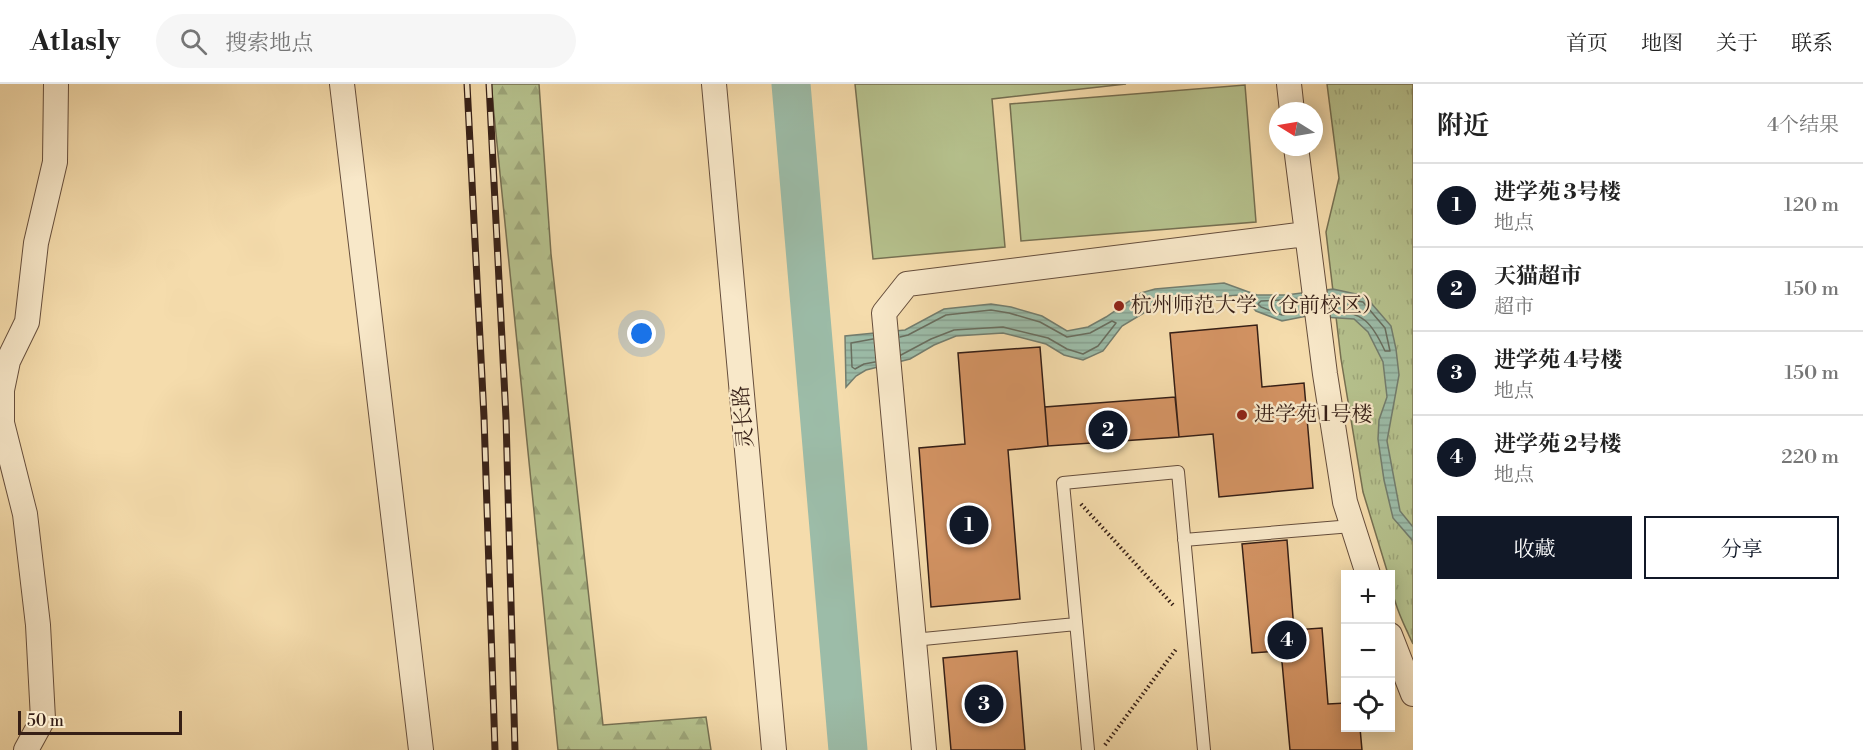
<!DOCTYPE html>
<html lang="zh">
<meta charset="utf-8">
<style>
:root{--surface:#fff;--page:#f6f6f6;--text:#222;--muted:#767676;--line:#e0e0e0;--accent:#111827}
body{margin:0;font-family:"Libre Bodoni","Noto Serif SC",serif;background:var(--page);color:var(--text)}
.controls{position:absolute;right:18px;bottom:18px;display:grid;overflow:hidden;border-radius:0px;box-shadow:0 3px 15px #0003}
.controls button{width:54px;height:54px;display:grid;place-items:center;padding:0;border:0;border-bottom:2px solid var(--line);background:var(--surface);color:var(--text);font:30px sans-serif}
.compass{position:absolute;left:1269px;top:18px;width:54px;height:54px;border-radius:50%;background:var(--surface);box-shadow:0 3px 15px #0003;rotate:281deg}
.scale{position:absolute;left:18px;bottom:15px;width:164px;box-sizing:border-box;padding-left:6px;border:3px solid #361f16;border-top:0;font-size:16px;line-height:21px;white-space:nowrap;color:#361f16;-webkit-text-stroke:4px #f8e8c9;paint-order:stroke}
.you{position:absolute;left:642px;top:250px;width:21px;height:21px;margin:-15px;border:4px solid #fff;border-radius:50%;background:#1a73e8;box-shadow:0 0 0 9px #1a73e833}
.badge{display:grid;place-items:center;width:39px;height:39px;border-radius:50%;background:var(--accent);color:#fff;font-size:20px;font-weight:700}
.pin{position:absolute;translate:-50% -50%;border:3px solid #fff;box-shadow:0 2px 6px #0006}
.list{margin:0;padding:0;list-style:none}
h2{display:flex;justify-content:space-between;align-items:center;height:78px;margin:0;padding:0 24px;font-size:26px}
h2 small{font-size:20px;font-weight:400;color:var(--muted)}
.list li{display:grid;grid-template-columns:39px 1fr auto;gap:18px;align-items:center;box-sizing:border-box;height:84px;padding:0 24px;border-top:2px solid var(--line)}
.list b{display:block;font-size:22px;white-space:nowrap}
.list p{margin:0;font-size:20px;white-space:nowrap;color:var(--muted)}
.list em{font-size:20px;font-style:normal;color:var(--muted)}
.actions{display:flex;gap:12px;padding:18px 24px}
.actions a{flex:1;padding:14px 0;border:2px solid var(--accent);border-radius:0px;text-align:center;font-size:21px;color:var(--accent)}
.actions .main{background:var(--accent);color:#fff}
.icon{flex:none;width:33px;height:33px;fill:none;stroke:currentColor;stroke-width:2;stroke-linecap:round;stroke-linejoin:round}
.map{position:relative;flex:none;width:1413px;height:666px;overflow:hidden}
header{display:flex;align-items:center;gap:36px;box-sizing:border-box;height:84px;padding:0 30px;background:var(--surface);border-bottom:2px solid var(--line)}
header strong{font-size:28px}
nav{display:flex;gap:33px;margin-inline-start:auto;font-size:21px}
.search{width:420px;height:54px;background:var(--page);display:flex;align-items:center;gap:15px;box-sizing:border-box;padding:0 21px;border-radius:33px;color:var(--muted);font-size:22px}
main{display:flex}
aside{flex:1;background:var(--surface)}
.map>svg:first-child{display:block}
.grass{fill:url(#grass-tufts);stroke:#767052;stroke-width:1.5}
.forest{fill:url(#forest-firs);stroke:#767052;stroke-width:1.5}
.park{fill:#b6c28e;stroke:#767052;stroke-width:1.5}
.water{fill:url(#water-rules);stroke:#737d6e;stroke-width:1.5}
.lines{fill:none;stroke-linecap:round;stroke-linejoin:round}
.shore{stroke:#696e5f;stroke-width:1.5}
.river{stroke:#9cbca8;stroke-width:39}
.building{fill:#d39363;stroke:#361f16;stroke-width:1.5}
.service-casing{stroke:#664e3c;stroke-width:14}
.minor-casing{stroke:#664e3c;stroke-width:26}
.path{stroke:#361f16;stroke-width:4;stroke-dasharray:1.5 3;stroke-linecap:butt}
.service{stroke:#f8e8c9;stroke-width:12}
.minor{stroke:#f8e8c9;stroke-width:24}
.rail-casing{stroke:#361f16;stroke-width:7}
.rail{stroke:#f8e8c9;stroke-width:4.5;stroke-dasharray:14;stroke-linecap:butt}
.poi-dot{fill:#8f2418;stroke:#f8e8c9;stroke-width:2}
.labels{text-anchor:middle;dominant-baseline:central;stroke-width:4.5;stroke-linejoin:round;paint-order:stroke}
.poi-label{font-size:21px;fill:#361f16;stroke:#f8e8c9;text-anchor:start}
.street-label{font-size:21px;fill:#361f16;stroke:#f8e8c9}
</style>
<header>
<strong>Atlasly</strong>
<div class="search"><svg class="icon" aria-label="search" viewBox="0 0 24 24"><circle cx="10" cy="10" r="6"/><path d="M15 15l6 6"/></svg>搜索地点</div>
<nav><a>首页</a><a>地图</a><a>关于</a><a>联系</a></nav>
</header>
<main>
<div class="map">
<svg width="1413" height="666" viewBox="0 0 1413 666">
<defs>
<pattern id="grass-tufts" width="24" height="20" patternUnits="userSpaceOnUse" patternTransform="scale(1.5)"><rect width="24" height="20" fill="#b6c28e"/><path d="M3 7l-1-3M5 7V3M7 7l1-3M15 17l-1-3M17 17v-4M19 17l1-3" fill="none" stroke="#9da67a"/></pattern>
<pattern id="forest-firs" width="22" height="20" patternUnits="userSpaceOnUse" patternTransform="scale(1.5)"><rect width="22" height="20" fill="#b6c28e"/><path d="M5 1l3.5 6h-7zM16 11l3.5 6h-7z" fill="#9da67a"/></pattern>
<pattern id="water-rules" width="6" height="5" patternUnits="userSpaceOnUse" patternTransform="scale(1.5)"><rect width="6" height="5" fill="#9cbca8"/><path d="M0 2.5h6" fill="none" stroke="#87a190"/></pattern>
</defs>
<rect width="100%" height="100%" fill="#f5dcac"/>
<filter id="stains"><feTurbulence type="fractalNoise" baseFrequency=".00333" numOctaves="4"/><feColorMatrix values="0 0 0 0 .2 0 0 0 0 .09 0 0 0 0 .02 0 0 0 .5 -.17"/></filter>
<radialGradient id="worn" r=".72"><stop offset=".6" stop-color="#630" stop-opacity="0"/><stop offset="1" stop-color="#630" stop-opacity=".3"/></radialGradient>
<path class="grass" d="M 1327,0 L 1413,0 L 1413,560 C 1403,539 1391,515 1390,490 L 1388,490 L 1363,408 L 1341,275 L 1326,148 L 1339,94 Z"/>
<path class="forest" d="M 491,0 L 539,0 L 551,170 L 603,641 L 706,633 L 711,666 L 558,666 Z"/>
<path class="park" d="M 855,0 L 1126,0 L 992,15 L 1005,163 L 873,175 Z
M 1245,1 L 1256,138 L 1021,157 L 1010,20 Z"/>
<path class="water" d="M 1224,199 L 1257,211 L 1286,211 L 1333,205 L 1365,212 L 1391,242 L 1396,265 L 1399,291 L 1387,357 L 1400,427 L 1413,443 L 1413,457 L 1393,434 L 1384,396 L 1378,355 L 1379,336 L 1387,313 L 1383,278 L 1368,248 L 1354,235 L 1307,232 L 1282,237 L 1256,227 L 1248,218 L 1239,211 L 1190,215 L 1168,218 L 1152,224 L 1122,242 L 1103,267 L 1083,276 L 1064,271 L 1046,260 L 1003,249 L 956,252 L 934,261 L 910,275 L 866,286 L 856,292 L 846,303 L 845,252 L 905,246 L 944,225 L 991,220 L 1011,223 L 1042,232 L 1067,247 L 1088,243 L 1106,233 L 1141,209 L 1155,205 Z"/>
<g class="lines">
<path class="shore" d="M 1329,212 L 1363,218 L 1385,244 L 1390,267 L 1385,267 C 1372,239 1363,227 1331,227
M 1302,215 L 1261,217 L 1258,220 L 1261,223 L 1282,231 L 1303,227
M 900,253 L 908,251 L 946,231 L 991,226 L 1009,229 L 1040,238 L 1067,253 L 1090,249 L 1112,237 L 1116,239 L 1098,262 L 1083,270 L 1067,265 L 1048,254 L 1003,243 L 954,246 L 931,255 L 901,271
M 873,255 L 851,259 L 852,283 L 855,285 L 864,280 L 875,278"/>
<path class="river" d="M 791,0 L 848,666"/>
</g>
<path class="building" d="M 1257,241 L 1262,303 L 1304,299 L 1313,404 L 1219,413 L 1213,350 L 1179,353 L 1170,249 Z
M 1040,263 L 1048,362 L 1008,366 L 1020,515 L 931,523 L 919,364 L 965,360 L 958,269 Z
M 1175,313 L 1179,353 L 1048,362 L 1045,323 Z
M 1287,456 L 1294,546 L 1322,544 L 1328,620 L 1346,619 L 1346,644 L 1360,644 L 1362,666 L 1290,666 L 1281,567 L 1252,569 L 1242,460 Z
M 1017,567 L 1025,666 L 951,666 L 943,574 Z"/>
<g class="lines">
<defs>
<path id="service" d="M 1184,456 L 1352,442
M 913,556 L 1076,540
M 1088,666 L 1063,399 L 1178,388 L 1204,666"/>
<path id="minor" d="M 342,0 L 421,666
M 714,0 L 774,666
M 1289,0 L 1292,27
M 1296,63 L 1325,290 L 1345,418 L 1368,490
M 1390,551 L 1413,610
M 26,666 L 43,635 L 38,541 L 25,430 L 2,339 L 2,306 L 8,277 L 27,238 L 36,159 L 55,78 L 56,0
M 924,666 L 884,229 L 907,200 L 1306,150"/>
</defs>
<use href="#service" class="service-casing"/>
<use href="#minor" class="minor-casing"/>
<path class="path" d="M 1081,420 L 1173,521
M 1105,661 L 1177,564"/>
<use href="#service" class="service"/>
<use href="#minor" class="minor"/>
<defs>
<path id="rail" d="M 467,0 L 484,333 L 495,666
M 489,0 L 506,334 L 515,666"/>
</defs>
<use href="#rail" class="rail-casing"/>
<use href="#rail" class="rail"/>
</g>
<g class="poi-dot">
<circle cx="1119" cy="222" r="6"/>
<circle cx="1242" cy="331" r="6"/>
</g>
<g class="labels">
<g class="poi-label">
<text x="1131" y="222">杭州师范大学（仓前校区）</text>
<text x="1254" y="331">进学苑 1号楼</text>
</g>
<g class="street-label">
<text transform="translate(744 333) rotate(-95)">灵长路</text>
</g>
</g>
<rect width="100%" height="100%" filter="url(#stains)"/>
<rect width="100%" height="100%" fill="url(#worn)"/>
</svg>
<div class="controls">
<button>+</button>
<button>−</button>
<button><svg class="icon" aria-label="locate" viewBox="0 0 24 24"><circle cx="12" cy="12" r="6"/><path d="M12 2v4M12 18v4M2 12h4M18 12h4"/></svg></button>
</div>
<svg class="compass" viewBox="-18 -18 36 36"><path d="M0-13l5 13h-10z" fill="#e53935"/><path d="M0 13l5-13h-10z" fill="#767676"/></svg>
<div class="scale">50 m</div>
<div class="you"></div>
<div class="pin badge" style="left:969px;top:441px">1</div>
<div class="pin badge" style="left:1108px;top:346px">2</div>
<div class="pin badge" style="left:984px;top:620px">3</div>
<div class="pin badge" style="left:1287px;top:556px">4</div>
</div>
<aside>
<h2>附近<small>4个结果</small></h2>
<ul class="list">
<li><span class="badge">1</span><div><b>进学苑 3号楼</b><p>地点</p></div><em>120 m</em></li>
<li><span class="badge">2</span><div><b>天猫超市</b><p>超市</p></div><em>150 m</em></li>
<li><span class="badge">3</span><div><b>进学苑 4号楼</b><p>地点</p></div><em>150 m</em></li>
<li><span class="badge">4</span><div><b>进学苑 2号楼</b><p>地点</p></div><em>220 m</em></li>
</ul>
<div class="actions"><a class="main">收藏</a><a>分享</a></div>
</aside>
</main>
